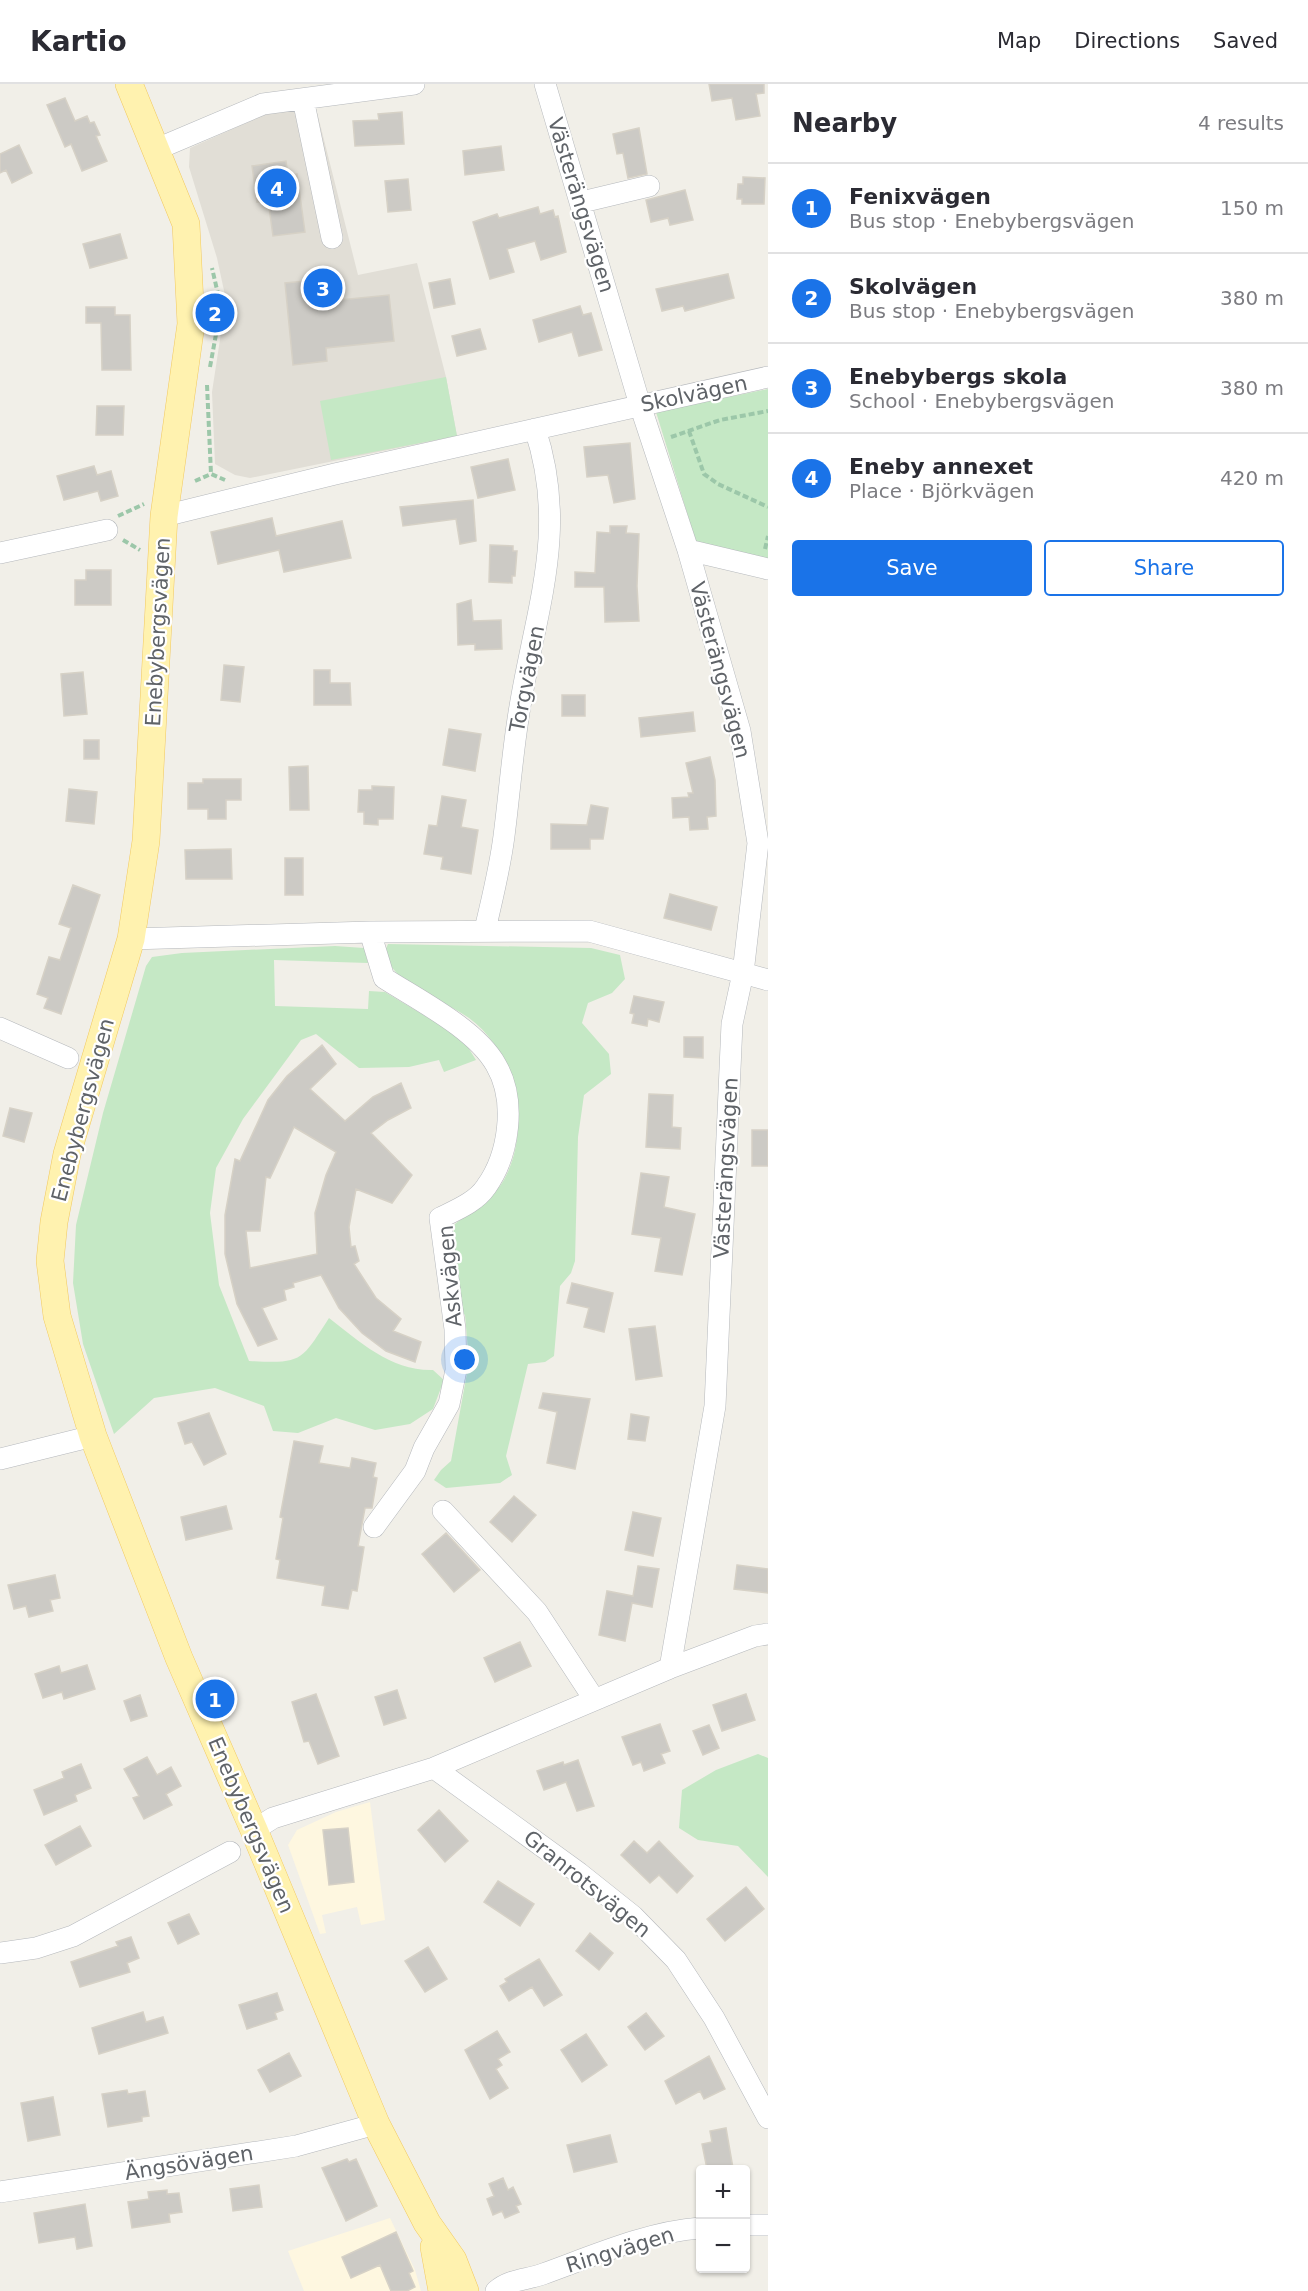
<!DOCTYPE html>
<meta charset="utf-8">
<style>
:root{--surface:#fff;--page:#f2f2f3;--text:#2b2b33;--muted:#7c7c81;--line:#e1e1e2;--accent:#1a73e8}
body{margin:0;font-family:"DejaVu Sans",sans-serif;background:var(--page);color:var(--text)}
.controls{position:absolute;right:18px;bottom:18px;display:grid;overflow:hidden;border-radius:6px;box-shadow:0 2px 4px #0004}
.controls button{width:54px;height:54px;display:grid;place-items:center;padding:0;border:0;border-bottom:2px solid var(--line);background:var(--surface);color:var(--text);font:30px sans-serif}
.you{position:absolute;left:465px;top:1276px;width:21px;height:21px;margin:-15px;border:4px solid #fff;border-radius:50%;background:#1a73e8;box-shadow:0 0 0 9px #1a73e833}
.badge{display:grid;place-items:center;width:39px;height:39px;border-radius:50%;background:var(--accent);color:#fff;font-size:20px;font-weight:700}
.pin{position:absolute;translate:-50% -50%;border:3px solid #fff;box-shadow:0 2px 6px #0006}
.list{margin:0;padding:0;list-style:none}
h2{display:flex;justify-content:space-between;align-items:center;height:78px;margin:0;padding:0 24px;font-size:26px}
h2 small{font-size:20px;font-weight:400;color:var(--muted)}
.list li{display:grid;grid-template-columns:39px 1fr auto;gap:18px;align-items:center;box-sizing:border-box;height:90px;padding:0 24px;border-top:2px solid var(--line)}
.list b{display:block;font-size:22px;white-space:nowrap}
.list p{margin:0;font-size:20px;white-space:nowrap;color:var(--muted)}
.list em{font-size:20px;font-style:normal;color:var(--muted)}
.actions{display:flex;gap:12px;padding:18px 24px}
.actions a{flex:1;padding:14px 0;border:2px solid var(--accent);border-radius:6px;text-align:center;font-size:21px;color:var(--accent)}
.actions .main{background:var(--accent);color:#fff}
.map{position:relative;flex:none;width:768px;height:2207px;overflow:hidden}
header{display:flex;align-items:center;gap:36px;box-sizing:border-box;height:84px;padding:0 30px;background:var(--surface);border-bottom:2px solid var(--line)}
header strong{font-size:28px}
nav{display:flex;gap:33px;margin-inline-start:auto;font-size:21px}
main{display:flex}
aside{flex:1;background:var(--surface)}
.map>svg:first-child{display:block}
.commercial{fill:#fef7e0}
.education{fill:#e1ded6}
.green{fill:#c5e8c5}
.building{fill:#cccac5;stroke:#d6d1c6;stroke-width:1.5;fill-rule:evenodd}
.lines{fill:none;stroke-linecap:round;stroke-linejoin:round}
.minor-casing{stroke:#b5b8bc;stroke-width:22}
.major-casing{stroke:#f2c960;stroke-width:28}
.path{stroke:#9cc7a9;stroke-width:4;stroke-dasharray:6 3;stroke-linecap:butt}
.minor{stroke:#fff;stroke-width:21}
.major{stroke:#fff2af;stroke-width:27}
.labels{text-anchor:middle;dominant-baseline:central;stroke-width:4.5;stroke-linejoin:round;paint-order:stroke}
.street-label{font-size:21px;fill:#5f6368;stroke:#fff}
</style>
<header>
<strong>Kartio</strong>
<nav><a>Map</a><a>Directions</a><a>Saved</a></nav>
</header>
<main>
<div class="map">
<svg width="768" height="2207" viewBox="0 0 768 2207">
<rect width="100%" height="100%" fill="#f1efe8"/>
<path class="commercial" d="M 370,1718 L 385,1836 L 361,1841 L 357,1823 L 322,1831 L 326,1849 L 320,1850 L 288,1761 L 297,1746 L 336,1728 Z
M 390,2134 L 415,2186 L 421,2207 L 304,2207 L 288,2167 Z"/>
<path class="education" d="M 315,20 L 358,191 L 417,179 L 446,293 L 457,352 L 250,394 L 235,391 L 215,380 L 212,308 L 226,216 L 217,174 L 189,83 L 190,64 L 266,30 Z"/>
<path class="green" d="M 446,293 L 457,352 L 331,376 L 320,317 Z
M 768,305 L 768,476 L 696,458 L 656,328 Z
M 388,860 L 591,864 L 620,871 L 625,895 L 612,909 L 588,919 L 582,939 L 609,970 L 611,990 L 584,1011 L 578,1053 L 575,1177 L 571,1189 L 560,1202 L 554,1272 L 545,1278 L 528,1280 L 506,1372 L 512,1391 L 500,1399 L 446,1404 L 434,1396 L 441,1386 L 451,1377 L 469,1278 L 465,1231 L 458,1224 L 452,1174 L 454,1141 C 467,1130 494,1112 502,1099 C 533,1048 517,969 469,934 C 442,915 395,902 384,869 Z
M 335,862 L 364,864 L 368,879 L 274,876 L 275,922 L 368,925 L 369,907 L 385,908 L 462,954 L 476,976 L 444,988 L 439,976 L 409,983 L 359,984 L 316,950 L 301,956 L 243,1035 L 216,1084 L 210,1129 L 219,1201 L 249,1277 C 303,1280 301,1277 329,1234 C 360,1258 391,1287 433,1286 L 444,1296 L 433,1325 L 410,1340 L 375,1346 L 336,1334 L 298,1349 L 273,1347 L 264,1322 L 215,1304 L 154,1314 L 114,1350 L 83,1260 L 73,1199 L 76,1141 L 103,1029 L 146,882 L 152,873 L 182,869 Z
M 758,1670 L 768,1674 L 768,1793 L 738,1762 L 698,1756 L 679,1744 L 682,1706 L 716,1686 Z"/>
<path class="building" d="M 709,0 L 764,0 L 764,9 L 756,10 L 760,32 L 736,36 L 732,14 L 712,17 Z
M 65,14 L 75,37 L 87,32 L 90,39 L 94,38 L 100,51 L 96,52 L 107,77 L 82,87 L 71,60 L 65,63 L 47,21 Z
M 402,28 L 404,60 L 355,62 L 353,37 L 379,36 L 378,30 Z
M 639,44 L 647,90 L 628,94 L 623,69 L 617,70 L 613,50 Z
M 19,61 L 32,89 L 12,99 L 6,86 L 0,89 L 0,70 Z
M 501,62 L 504,86 L 465,91 L 463,67 Z
M 286,77 L 288,92 L 297,90 L 305,148 L 273,152 L 268,116 L 257,118 L 252,82 Z
M 743,93 L 765,94 L 764,120 L 742,120 L 742,115 L 737,115 L 738,100 L 743,100 Z
M 408,95 L 411,126 L 388,128 L 385,97 Z
M 685,106 L 693,136 L 670,141 L 668,134 L 651,138 L 646,116 Z
M 538,123 L 540,130 L 553,126 L 555,133 L 558,132 L 566,168 L 541,176 L 535,157 L 507,165 L 514,188 L 490,195 L 473,138 L 497,130 L 499,134 Z
M 120,150 L 127,174 L 90,184 L 83,160 Z
M 728,190 L 734,214 L 685,227 L 683,222 L 662,227 L 656,205 Z
M 450,195 L 455,220 L 434,224 L 429,199 Z
M 316,196 L 319,218 L 389,211 L 394,257 L 326,264 L 327,277 L 293,281 L 285,199 Z
M 580,222 L 583,231 L 591,229 L 602,266 L 579,272 L 572,248 L 539,258 L 533,236 Z
M 86,223 L 115,223 L 115,231 L 130,231 L 131,286 L 102,286 L 101,239 L 86,239 Z
M 480,245 L 486,265 L 457,272 L 452,252 Z
M 97,322 L 124,322 L 123,351 L 96,351 Z
M 630,359 L 635,415 L 614,419 L 608,391 L 587,393 L 584,363 Z
M 508,375 L 515,406 L 478,414 L 471,383 Z
M 94,382 L 97,391 L 111,387 L 118,412 L 101,417 L 98,407 L 64,416 L 57,392 Z
M 473,416 L 476,457 L 460,460 L 456,435 L 403,442 L 400,423 Z
M 272,434 L 276,452 L 342,437 L 351,474 L 284,488 L 279,466 L 218,480 L 211,448 Z
M 610,442 L 627,442 L 626,449 L 639,450 L 637,502 L 639,537 L 605,538 L 604,503 L 575,503 L 575,488 L 595,489 L 597,448 L 610,449 Z
M 490,461 L 513,462 L 513,467 L 517,467 L 515,492 L 512,492 L 512,499 L 489,498 Z
M 86,486 L 111,486 L 111,521 L 75,521 L 75,496 L 86,496 Z
M 471,516 L 473,537 L 501,536 L 502,565 L 475,566 L 475,560 L 458,561 L 457,520 Z
M 224,581 L 244,583 L 240,618 L 221,616 Z
M 314,586 L 330,586 L 330,599 L 350,599 L 351,621 L 314,621 Z
M 83,588 L 87,630 L 64,632 L 61,590 Z
M 562,611 L 585,611 L 585,632 L 562,632 Z
M 693,628 L 695,647 L 641,653 L 639,634 Z
M 449,645 L 481,650 L 475,687 L 443,681 Z
M 84,656 L 99,656 L 99,675 L 84,675 Z
M 710,673 L 715,696 L 716,732 L 707,733 L 708,745 L 690,746 L 689,733 L 673,734 L 672,714 L 689,713 L 688,709 L 693,709 L 686,679 Z
M 308,682 L 309,726 L 290,726 L 289,683 Z
M 203,695 L 241,695 L 241,716 L 226,716 L 226,735 L 208,735 L 208,725 L 188,725 L 188,699 L 203,699 Z
M 372,702 L 394,703 L 393,735 L 378,735 L 378,741 L 364,740 L 364,728 L 358,728 L 359,706 L 372,706 Z
M 69,705 L 97,708 L 94,740 L 66,737 Z
M 442,712 L 466,716 L 461,743 L 478,746 L 471,790 L 441,785 L 443,773 L 424,770 L 429,741 L 437,742 Z
M 591,721 L 608,724 L 603,755 L 590,755 L 590,765 L 551,765 L 551,740 L 587,741 Z
M 231,765 L 232,795 L 186,795 L 185,766 Z
M 285,774 L 303,774 L 303,811 L 285,811 Z
M 73,801 L 100,811 L 61,930 L 44,924 L 48,914 L 37,910 L 49,873 L 60,876 L 71,844 L 59,840 Z
M 670,810 L 717,823 L 711,846 L 664,834 Z
M 634,912 L 664,918 L 659,938 L 648,935 L 647,942 L 632,939 L 634,930 L 630,929 Z
M 684,953 L 703,953 L 703,974 L 684,973 Z
M 322,961 L 336,980 L 310,1005 L 345,1037 L 373,1013 L 401,999 L 411,1024 L 388,1036 L 371,1049 L 412,1091 L 392,1119 L 356,1105 L 349,1143 L 351,1163 L 355,1162 L 359,1177 L 354,1180 L 376,1214 L 401,1235 L 393,1247 L 421,1258 L 415,1278 L 386,1267 L 362,1249 L 339,1224 L 321,1191 L 293,1199 L 294,1203 L 284,1206 L 286,1216 L 262,1224 L 277,1255 L 258,1262 L 237,1220 L 225,1170 L 225,1131 L 235,1075 L 240,1077 L 268,1016 L 287,992 ZM 294,1043 L 336,1068 L 326,1091 L 315,1129 L 317,1170 L 250,1184 L 246,1147 L 260,1147 L 266,1093 L 270,1094 Z
M 649,1010 L 673,1011 L 672,1043 L 681,1044 L 680,1065 L 646,1063 Z
M 10,1024 L 32,1029 L 24,1058 L 3,1052 Z
M 752,1046 L 768,1046 L 768,1082 L 752,1082 Z
M 641,1089 L 669,1093 L 664,1123 L 695,1130 L 682,1191 L 655,1187 L 661,1154 L 632,1150 Z
M 572,1199 L 613,1209 L 604,1248 L 584,1243 L 589,1224 L 567,1219 Z
M 655,1242 L 662,1292 L 636,1296 L 629,1245 Z
M 543,1309 L 590,1315 L 575,1385 L 547,1379 L 557,1328 L 539,1324 Z
M 209,1329 L 226,1370 L 204,1381 L 192,1358 L 185,1360 L 178,1339 Z
M 631,1330 L 649,1333 L 645,1357 L 628,1355 Z
M 294,1357 L 323,1362 L 319,1379 L 350,1384 L 352,1374 L 376,1379 L 373,1393 L 377,1394 L 372,1424 L 365,1424 L 358,1462 L 364,1463 L 357,1507 L 352,1506 L 348,1525 L 322,1521 L 325,1502 L 277,1494 L 280,1476 L 276,1475 L 283,1434 L 280,1433 Z
M 514,1412 L 536,1431 L 512,1458 L 490,1438 Z
M 226,1422 L 232,1445 L 186,1456 L 181,1433 Z
M 633,1428 L 661,1434 L 653,1472 L 625,1466 Z
M 446,1449 L 480,1486 L 454,1508 L 422,1470 Z
M 737,1481 L 768,1485 L 768,1509 L 734,1505 Z
M 638,1482 L 659,1485 L 652,1523 L 632,1519 L 625,1557 L 599,1551 L 607,1507 L 633,1512 Z
M 55,1491 L 60,1514 L 50,1516 L 53,1527 L 29,1533 L 26,1522 L 14,1525 L 8,1501 Z
M 520,1558 L 531,1582 L 495,1598 L 484,1574 Z
M 87,1581 L 95,1605 L 64,1615 L 62,1608 L 43,1614 L 35,1590 L 59,1582 L 61,1589 Z
M 397,1606 L 406,1634 L 384,1641 L 375,1613 Z
M 316,1610 L 339,1672 L 318,1680 L 309,1657 L 304,1658 L 292,1618 Z
M 746,1610 L 755,1636 L 722,1647 L 713,1621 Z
M 140,1611 L 147,1632 L 131,1637 L 124,1617 Z
M 660,1640 L 670,1667 L 661,1670 L 665,1679 L 644,1687 L 641,1678 L 633,1681 L 622,1653 Z
M 709,1641 L 719,1664 L 703,1671 L 693,1647 Z
M 147,1673 L 157,1691 L 171,1683 L 181,1702 L 166,1710 L 172,1721 L 144,1735 L 133,1714 L 139,1712 L 124,1685 Z
M 578,1676 L 594,1722 L 577,1727 L 566,1698 L 544,1706 L 537,1687 L 563,1678 L 564,1681 Z
M 81,1680 L 91,1704 L 75,1711 L 77,1717 L 44,1731 L 34,1706 L 64,1694 L 62,1688 Z
M 439,1726 L 468,1757 L 445,1778 L 418,1746 Z
M 80,1742 L 91,1762 L 56,1781 L 45,1761 Z
M 348,1744 L 354,1798 L 329,1801 L 323,1746 Z
M 634,1757 L 647,1769 L 659,1757 L 693,1792 L 677,1809 L 659,1791 L 650,1799 L 621,1771 Z
M 498,1797 L 534,1820 L 520,1842 L 484,1818 Z
M 746,1803 L 764,1825 L 725,1857 L 707,1835 Z
M 189,1830 L 199,1850 L 178,1860 L 168,1839 Z
M 590,1849 L 613,1869 L 599,1886 L 576,1867 Z
M 131,1853 L 139,1874 L 127,1879 L 130,1888 L 80,1903 L 71,1878 L 118,1862 L 116,1858 Z
M 428,1863 L 447,1895 L 425,1908 L 405,1877 Z
M 539,1875 L 562,1911 L 544,1922 L 532,1903 L 509,1917 L 500,1902 L 507,1898 L 505,1895 Z
M 277,1909 L 283,1926 L 275,1929 L 277,1935 L 247,1945 L 239,1921 Z
M 143,1928 L 146,1938 L 163,1933 L 168,1949 L 99,1970 L 92,1944 Z
M 646,1929 L 664,1952 L 645,1966 L 628,1943 Z
M 497,1947 L 510,1968 L 498,1975 L 502,1981 L 496,1985 L 508,2004 L 490,2015 L 465,1966 Z
M 586,1950 L 607,1981 L 582,1998 L 561,1966 Z
M 289,1969 L 301,1992 L 270,2008 L 258,1986 Z
M 709,1972 L 725,2005 L 704,2015 L 700,2007 L 676,2020 L 665,1997 Z
M 127,2006 L 128,2010 L 145,2007 L 149,2032 L 142,2033 L 142,2037 L 108,2043 L 102,2010 Z
M 53,2013 L 60,2051 L 28,2057 L 21,2019 Z
M 726,2044 L 733,2084 L 707,2085 L 702,2060 L 712,2058 L 710,2047 Z
M 610,2051 L 617,2078 L 574,2088 L 567,2061 Z
M 347,2075 L 349,2078 L 356,2075 L 377,2122 L 346,2137 L 322,2084 Z
M 503,2094 L 508,2106 L 513,2103 L 521,2120 L 516,2122 L 519,2128 L 505,2134 L 502,2127 L 493,2131 L 487,2115 L 494,2112 L 489,2100 Z
M 259,2101 L 262,2123 L 233,2127 L 230,2105 Z
M 167,2106 L 167,2110 L 179,2109 L 182,2128 L 169,2130 L 170,2138 L 132,2144 L 128,2118 L 149,2115 L 148,2108 Z
M 85,2120 L 92,2162 L 77,2165 L 75,2153 L 39,2159 L 34,2129 Z
M 396,2148 L 413,2187 L 409,2189 L 415,2203 L 407,2207 L 391,2207 L 380,2181 L 351,2194 L 342,2173 Z"/>
<g class="lines">
<defs>
<path id="minor" d="M 545,0 L 640,321 L 688,466 L 740,647 L 758,759 L 743,889 L 732,940 L 715,1322 L 670,1584
M 303,15 L 332,154
M 157,65 L 263,20 L 414,0
M 582,118 L 649,102
M 164,432 L 335,390 L 768,293
M 688,466 L 768,485
M 0,469 L 107,446
M 485,846 C 492,815 500,784 504,752 C 509,713 512,674 518,635 C 533,532 570,450 535,345
M 370,848 L 384,894 C 418,916 476,945 496,981 C 517,1017 509,1071 486,1103 C 476,1118 456,1126 440,1134 L 455,1245 L 456,1286 L 449,1320 L 424,1364 L 415,1387 L 374,1443
M 131,855 L 370,848 L 589,847 L 768,896
M 0,944 L 68,974
M 0,1375 L 93,1352
M 443,1427 L 537,1528 L 594,1615
M 434,1684 L 579,1789 L 633,1832 L 676,1876 L 714,1934 L 768,2034
M 254,1746 L 273,1734 L 434,1684 L 670,1584 L 755,1552 L 768,1550
M 0,1869 L 36,1864 L 73,1852 L 230,1768
M 0,2108 L 296,2062 L 376,2040
M 746,2141 L 768,2141
M 496,2207 C 510,2195 526,2196 543,2190 C 593,2172 647,2148 700,2144"/>
<path id="major" d="M 129,0 L 186,140 L 191,240 L 164,432 L 146,757 L 131,855 L 67,1070 L 54,1138 L 50,1177 L 57,1232 L 93,1352 L 179,1574 L 254,1746 L 376,2040 L 427,2139 L 453,2176 L 465,2207
M 434,2163 L 442,2207"/>
</defs>
<use href="#minor" class="minor-casing"/>
<use href="#major" class="major-casing"/>
<path class="path" d="M 210,283 L 221,223 L 212,184
M 207,301 L 211,390
M 689,347 L 704,390 L 718,400 L 768,423
M 671,353 L 720,336 L 768,327
M 195,397 L 211,390 L 225,396
M 118,432 L 144,420
M 123,456 L 140,466
M 765,465 L 768,452
M 217,1600 L 229,1626"/>
<use href="#minor" class="minor"/>
<use href="#major" class="major"/>
</g>
<g class="labels">
<g class="street-label">
<text transform="translate(581 121) rotate(73)">Västerängsvägen</text>
<text transform="translate(694 310) rotate(-12)">Skolvägen</text>
<text transform="translate(158 548) rotate(-87)">Enebybergsvägen</text>
<text transform="translate(720 586) rotate(75)">Västerängsvägen</text>
<text transform="translate(527 595) rotate(-79)">Torgvägen</text>
<text transform="translate(83 1026) rotate(-75)">Enebybergsvägen</text>
<text transform="translate(726 1084) rotate(-87)">Västerängsvägen</text>
<text transform="translate(450 1192) rotate(-95)">Askvägen</text>
<text transform="translate(251 1741) rotate(67)">Enebybergsvägen</text>
<text transform="translate(587 1800) rotate(39)">Granrotsvägen</text>
<text transform="translate(189 2079) rotate(-9)">Ängsövägen</text>
<text transform="translate(620 2166) rotate(-17)">Ringvägen</text>
</g>
</g>
</svg>
<div class="controls">
<button>+</button>
<button>−</button>
</div>
<div class="you"></div>
<div class="pin badge" style="left:215px;top:1615px">1</div>
<div class="pin badge" style="left:215px;top:229px">2</div>
<div class="pin badge" style="left:323px;top:204px">3</div>
<div class="pin badge" style="left:277px;top:104px">4</div>
</div>
<aside>
<h2>Nearby<small>4 results</small></h2>
<ul class="list">
<li><span class="badge">1</span><div><b>Fenixvägen</b><p>Bus stop · Enebybergsvägen</p></div><em>150 m</em></li>
<li><span class="badge">2</span><div><b>Skolvägen</b><p>Bus stop · Enebybergsvägen</p></div><em>380 m</em></li>
<li><span class="badge">3</span><div><b>Enebybergs skola</b><p>School · Enebybergsvägen</p></div><em>380 m</em></li>
<li><span class="badge">4</span><div><b>Eneby annexet</b><p>Place · Björkvägen</p></div><em>420 m</em></li>
</ul>
<div class="actions"><a class="main">Save</a><a>Share</a></div>
</aside>
</main>
